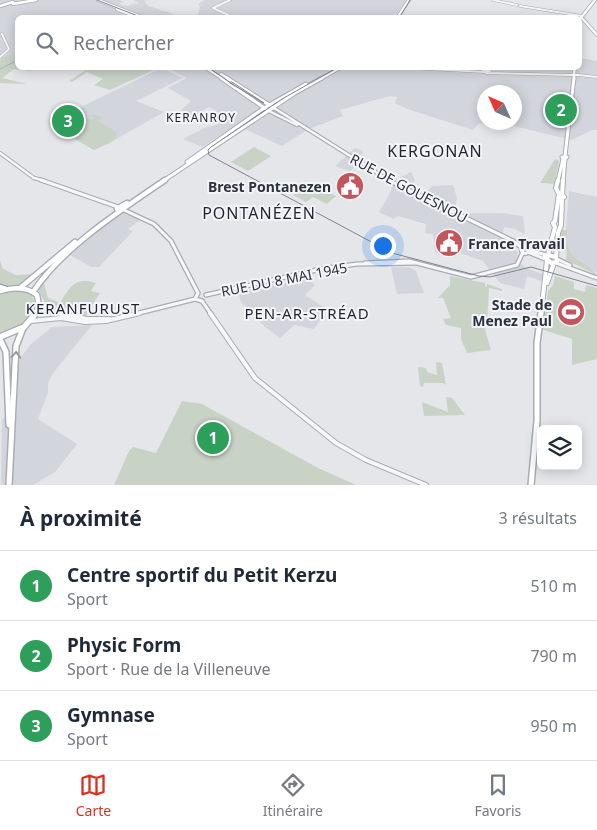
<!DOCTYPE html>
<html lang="fr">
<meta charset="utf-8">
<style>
:root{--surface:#fff;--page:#f2f2f3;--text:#1f2937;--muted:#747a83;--line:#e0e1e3;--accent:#d93025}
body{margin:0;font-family:"Noto Sans",sans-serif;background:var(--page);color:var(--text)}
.controls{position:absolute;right:15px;bottom:15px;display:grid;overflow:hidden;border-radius:8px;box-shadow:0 2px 12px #0003}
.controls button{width:45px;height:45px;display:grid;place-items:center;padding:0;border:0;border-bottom:1px solid var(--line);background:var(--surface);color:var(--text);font:25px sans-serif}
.compass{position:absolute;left:477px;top:85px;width:45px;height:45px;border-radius:50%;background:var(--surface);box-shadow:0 2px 12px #0003;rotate:315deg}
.you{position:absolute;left:382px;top:245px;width:18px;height:18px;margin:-12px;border:4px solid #fff;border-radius:50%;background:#1a73e8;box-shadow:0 0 0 8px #1a73e833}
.badge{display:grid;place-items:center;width:32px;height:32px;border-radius:50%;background:var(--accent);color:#fff;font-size:16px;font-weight:700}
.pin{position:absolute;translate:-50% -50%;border:2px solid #fff;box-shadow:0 1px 5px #0006}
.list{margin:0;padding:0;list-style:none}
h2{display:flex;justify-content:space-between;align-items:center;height:65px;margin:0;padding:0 20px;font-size:21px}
h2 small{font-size:16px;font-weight:400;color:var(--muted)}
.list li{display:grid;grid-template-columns:32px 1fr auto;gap:15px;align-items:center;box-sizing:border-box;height:70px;padding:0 20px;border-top:1px solid var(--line)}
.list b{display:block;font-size:19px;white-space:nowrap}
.list p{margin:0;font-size:16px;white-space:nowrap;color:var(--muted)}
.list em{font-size:16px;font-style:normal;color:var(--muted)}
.icon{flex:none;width:28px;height:28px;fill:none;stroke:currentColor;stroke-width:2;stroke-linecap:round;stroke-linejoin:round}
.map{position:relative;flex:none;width:597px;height:485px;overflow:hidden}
.search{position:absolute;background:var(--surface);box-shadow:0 2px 12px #0003;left:15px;right:15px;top:15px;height:55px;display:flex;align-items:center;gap:12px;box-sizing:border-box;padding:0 18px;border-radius:8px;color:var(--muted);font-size:19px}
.sheet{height:275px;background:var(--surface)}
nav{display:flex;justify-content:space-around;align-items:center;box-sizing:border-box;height:70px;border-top:1px solid var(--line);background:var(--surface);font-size:14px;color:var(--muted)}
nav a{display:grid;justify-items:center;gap:2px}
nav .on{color:var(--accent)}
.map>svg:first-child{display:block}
.built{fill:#d2d5dc}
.green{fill:#c8d3c6}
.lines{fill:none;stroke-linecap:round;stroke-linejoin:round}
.stream{stroke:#a3b1c7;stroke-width:1}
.tertiary-far3-casing{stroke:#a9acb4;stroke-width:3}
.tertiary-far2-casing{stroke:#a9acb4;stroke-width:4.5}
.tertiary-far1-casing{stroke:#a9acb4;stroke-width:5.5}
.tertiary-casing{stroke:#a9acb4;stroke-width:6}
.secondary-far3-casing{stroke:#a9acb4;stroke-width:4}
.secondary-far2-casing{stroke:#a9acb4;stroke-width:5}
.secondary-far1-casing{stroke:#a9acb4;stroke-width:6}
.secondary-casing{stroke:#a9acb4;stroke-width:8}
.primary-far3-casing{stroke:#a4a9b5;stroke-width:4}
.primary-far2-casing{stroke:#a4a9b5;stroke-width:5}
.primary-far1-casing{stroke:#a4a9b5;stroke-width:7}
.primary-casing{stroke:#a4a9b5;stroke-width:8}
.trunk-casing{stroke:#8c92a0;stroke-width:7}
.tertiary-far3{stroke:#f6f7f9;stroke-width:2}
.tertiary-far2{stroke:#f6f7f9;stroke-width:2.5}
.tertiary-far1{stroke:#f6f7f9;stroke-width:3}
.tertiary{stroke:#f6f7f9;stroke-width:4}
.secondary-far3{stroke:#fff;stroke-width:2.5}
.secondary-far2{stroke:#fff;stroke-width:3}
.secondary-far1{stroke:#fff;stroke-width:4}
.secondary{stroke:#fff;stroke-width:5}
.primary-far3{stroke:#fff;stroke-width:2.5}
.primary-far2{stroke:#fff;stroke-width:3}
.primary-far1{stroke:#fff;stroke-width:4.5}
.primary{stroke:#fff;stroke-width:5.5}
.trunk{stroke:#fff;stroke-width:4.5}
.tram{stroke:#7f8493;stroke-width:1}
.oneway{stroke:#9698a0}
.labels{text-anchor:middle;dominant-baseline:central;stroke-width:4;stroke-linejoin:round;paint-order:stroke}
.far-neighbourhood-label{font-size:12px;letter-spacing:1px;fill:#1f2432;stroke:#f3f5f8}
.poi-label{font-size:14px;font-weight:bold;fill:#2d3241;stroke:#f3f5f8;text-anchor:end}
.street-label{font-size:14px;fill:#2d3241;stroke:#f3f5f8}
.neighbourhood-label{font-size:15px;letter-spacing:1px;fill:#1f2432;stroke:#f3f5f8}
.quarter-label{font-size:16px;letter-spacing:1px;fill:#1f2432;stroke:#f3f5f8}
</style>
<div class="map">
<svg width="597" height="485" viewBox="0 0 597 485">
<rect width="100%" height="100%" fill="#e4e6ea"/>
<path class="built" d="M 0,0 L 119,0 L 124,2 L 118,4 L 127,6 L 138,3 L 134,0 L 144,0 L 148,6 L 174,14 L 167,18 L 18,18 L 17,53 L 3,57 L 0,60 Z
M 205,0 L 407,0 L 394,17 L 201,18 L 198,14 L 200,7 L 198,4 Z
M 580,58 L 597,61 L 597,130 L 592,130 L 572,140 L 501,123 L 514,122 L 514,92 L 484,92 L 484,122 L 496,123 L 493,127 L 479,123 L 473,130 L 407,109 L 395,103 L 397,97 L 390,96 L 340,110 L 343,116 L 309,129 L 282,146 L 236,125 L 202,147 L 183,139 L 204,128 L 216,125 L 220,120 L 213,114 L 217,111 L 209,107 L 191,117 L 180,111 L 191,101 L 168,88 L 187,78 L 166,68 L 580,68 Z
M 159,69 L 164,69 L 183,78 L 136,101 L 164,112 L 111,142 L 94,150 L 48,123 Z
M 355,148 L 363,151 L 358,159 L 359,163 L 350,171 L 335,166 Z
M 411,172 L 415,180 L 410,191 L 421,197 L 432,186 L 453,185 L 457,198 L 455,211 L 463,215 L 466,213 L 501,213 L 523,216 L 525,234 L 515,229 L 504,227 L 502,238 L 508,240 L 509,245 L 518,252 L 517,262 L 529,269 L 545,275 L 544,282 L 527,276 L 524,289 L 500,283 L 483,261 L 446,248 L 440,255 L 435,252 L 433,234 L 425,233 L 426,224 L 398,216 L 393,219 L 379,212 L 390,193 L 395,180 Z
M 569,191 L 597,197 L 597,273 L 580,263 L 570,252 L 565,242 Z
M 124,212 L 140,220 L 128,229 L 133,231 L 99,267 L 91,267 L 70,255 L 93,234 Z
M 391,267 L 409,267 L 416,271 L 424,293 L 397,294 Z
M 306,279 L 315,285 L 305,295 L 327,309 L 314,329 L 294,325 L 280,338 L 264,326 L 241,302 L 238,292 Z
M 92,325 L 53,373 L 48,383 L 48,393 L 38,419 L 77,444 L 55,472 L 33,485 L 1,485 L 2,419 L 17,414 L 18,369 L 21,357 L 31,344 L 52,327 Z"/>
<path class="green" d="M 17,53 L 18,68 L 29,68 L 31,71 L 14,69 L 2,78 L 27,84 L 0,83 L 0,60 L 3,57 Z
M 89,68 L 158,68 L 110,90 L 94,85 L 103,79 L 87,72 L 72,82 L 69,81 Z
M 95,114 L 103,118 L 98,121 L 115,131 L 117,134 C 114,144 102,145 94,150 L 60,130 L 80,120 L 94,119 L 90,116 Z
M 254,147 L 271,156 L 248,171 L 231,162 Z
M 555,159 L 559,161 L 555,184 L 540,183 Z
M 318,187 L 336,196 L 327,204 L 313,197 L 306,202 L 293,195 L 300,190 L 309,193 Z
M 561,230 L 567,230 C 564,261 582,257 597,275 L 566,260 L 567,251 L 558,251 Z
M 0,261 L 3,269 L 16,275 L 35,274 C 26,282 13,290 0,284 Z
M 47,276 L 50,277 L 44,283 L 48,298 L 60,303 C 69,288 75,276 96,283 L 91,291 L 100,293 L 87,313 L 87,317 L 63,312 L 46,305 L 38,289 Z
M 450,276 L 485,283 L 485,286 L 487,287 L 487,284 L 502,289 L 502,291 L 489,288 L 487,324 L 484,326 L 491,350 L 467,353 L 461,339 L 461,328 L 446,325 L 443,319 L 451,318 L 443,298 L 438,298 L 450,285 Z
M 555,276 L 574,282 L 574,289 L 585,292 L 586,285 L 597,288 L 597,359 L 572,365 L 572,339 L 543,330 L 548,291 L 553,285 Z
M 20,290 L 32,296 C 44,317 16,329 0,335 L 0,294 Z
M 436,362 L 442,363 L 446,385 L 443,383 L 424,383 L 423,387 L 420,386 L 418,367 L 426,368 L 427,372 L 437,375 Z
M 446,397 L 452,398 L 465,415 L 424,416 L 422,402 L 448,412 Z
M 182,401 L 202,404 L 318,468 L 356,485 L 114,485 L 129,451 L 133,447 L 156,453 Z"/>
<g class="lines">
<path class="stream" d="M 0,69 L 18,60"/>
<defs>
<path id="tertiary-far3" d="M 230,0 L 213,8 L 235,18
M 493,0 L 517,5
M 520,6 L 582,16
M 0,57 L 9,49 L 2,34
M 411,68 L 485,72
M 490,71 L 483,71 L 487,73 L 571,75
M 578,75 L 597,77"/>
<path id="tertiary-far2" d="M 274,108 L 390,181
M 269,111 L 297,125
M 0,153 L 34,178 L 45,181"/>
<path id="tertiary-far1" d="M 41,180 L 118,207
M 388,180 L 513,241 L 521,247
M 124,210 L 154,224 L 171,241 L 198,293
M521.5 250a3.5 3.5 0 1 1 7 0a3.5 3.5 0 1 1-7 0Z
M 529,250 L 546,255
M 528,252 L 545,259
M 557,259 L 570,265
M 365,263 L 409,261 L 471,277 L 517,265 L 523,252
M 556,263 L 597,278
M 198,293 L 195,299 L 202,301
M 206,295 L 321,269 L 357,264 L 416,263
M 202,301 L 211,314
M 39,306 L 60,314
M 135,314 L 195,299"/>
<path id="tertiary" d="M 57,313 L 87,319 L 110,319
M 210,313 L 255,378 L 336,443 L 366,460 L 426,485
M 31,321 L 61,318 L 85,322 L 106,321 L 140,313"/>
<path id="secondary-far3" d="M 98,0 L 144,18
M 13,4 L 36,0
M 0,6 L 13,2
M 117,9 L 134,16
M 581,17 L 597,35
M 580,19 L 595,0
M 206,68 L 223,79
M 574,73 L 575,68
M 221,74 L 229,79
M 571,75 L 578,75
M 574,79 L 574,76"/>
<path id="secondary-far2" d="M 221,78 L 266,109
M 227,78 L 274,108
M 565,156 L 574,78
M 562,157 L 567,157 L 565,159 Z
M 558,181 L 563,159
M 563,181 L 565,159"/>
<path id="secondary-far1" d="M 548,255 L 555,227 L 553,223 L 555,221 L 559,194 L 556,188 L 558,180
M 548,255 L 556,257 L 557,262 L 551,263 L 545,256 Z
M 556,257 L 558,233 L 561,225 L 562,198 L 564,197 L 562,195 L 563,180
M 547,283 L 554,263
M 541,314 L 547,260"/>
<path id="secondary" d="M 0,339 L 6,352 L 9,425
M 9,485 L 16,346 L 23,328
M 531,485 L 537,421 L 537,343 L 541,313"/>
<path id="primary-far3" d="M 397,18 L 409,0
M 320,79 L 340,68"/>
<path id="primary-far2" d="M 187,162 L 264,108 L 306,84
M 163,181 L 295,93 L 322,78"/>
<path id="primary-far1" d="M 117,209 L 127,203
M 20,288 L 75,242
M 0,291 C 13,287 26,286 37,295 L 39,306 L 35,314
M 33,292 C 62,248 121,210 165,180"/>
<path id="primary" d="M 0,337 L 24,327 L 36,313"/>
<path id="trunk" d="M 0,287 L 6,289"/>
</defs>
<use href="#tertiary-far3" class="tertiary-far3-casing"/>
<use href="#tertiary-far2" class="tertiary-far2-casing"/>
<use href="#tertiary-far1" class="tertiary-far1-casing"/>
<use href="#tertiary" class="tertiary-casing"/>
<use href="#secondary-far3" class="secondary-far3-casing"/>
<use href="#secondary-far2" class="secondary-far2-casing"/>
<use href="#secondary-far1" class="secondary-far1-casing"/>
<use href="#secondary" class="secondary-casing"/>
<use href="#primary-far3" class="primary-far3-casing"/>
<use href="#primary-far2" class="primary-far2-casing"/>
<use href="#primary-far1" class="primary-far1-casing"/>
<use href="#primary" class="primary-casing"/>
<use href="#trunk" class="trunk-casing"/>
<use href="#tertiary-far3" class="tertiary-far3"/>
<use href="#tertiary-far2" class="tertiary-far2"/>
<use href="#tertiary-far1" class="tertiary-far1"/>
<use href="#tertiary" class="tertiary"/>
<use href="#secondary-far3" class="secondary-far3"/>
<use href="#secondary-far2" class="secondary-far2"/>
<use href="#secondary-far1" class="secondary-far1"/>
<use href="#secondary" class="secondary"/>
<use href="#primary-far3" class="primary-far3"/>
<use href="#primary-far2" class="primary-far2"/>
<use href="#primary-far1" class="primary-far1"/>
<use href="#primary" class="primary"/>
<use href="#trunk" class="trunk"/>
<path class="tram" d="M 97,0 L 143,18
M 399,18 L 410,0
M 209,68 L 235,86
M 337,68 L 282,99 L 211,147 L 208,150 L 209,155 L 392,253 L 479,276 L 490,277 L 531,267 L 597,286
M 232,82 L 264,103 L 230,83 Z"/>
</g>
<defs><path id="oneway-chevron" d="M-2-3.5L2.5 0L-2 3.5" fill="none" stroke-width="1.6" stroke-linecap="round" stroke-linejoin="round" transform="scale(1.25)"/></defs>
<use class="oneway" href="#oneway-chevron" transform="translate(16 355) rotate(-86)"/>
<defs>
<symbol id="civic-disc" viewBox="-11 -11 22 22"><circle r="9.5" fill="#c2565c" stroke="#f3f5f8"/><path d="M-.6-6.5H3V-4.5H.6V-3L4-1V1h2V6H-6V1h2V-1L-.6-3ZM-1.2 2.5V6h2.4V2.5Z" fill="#fff"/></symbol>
<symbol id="stadium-disc" viewBox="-11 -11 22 22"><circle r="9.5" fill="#c2565c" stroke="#f3f5f8"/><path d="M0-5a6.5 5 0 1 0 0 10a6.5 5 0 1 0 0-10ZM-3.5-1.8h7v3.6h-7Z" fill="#fff"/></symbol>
</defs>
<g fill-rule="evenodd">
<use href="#civic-disc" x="334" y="170" width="32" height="32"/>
<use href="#civic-disc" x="433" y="227" width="32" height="32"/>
<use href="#stadium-disc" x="555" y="296" width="32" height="32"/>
</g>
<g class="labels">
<g class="far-neighbourhood-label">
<text x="201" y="117">KERANROY</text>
</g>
<g class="poi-label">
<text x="331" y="186">Brest Pontanezen</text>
<text x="468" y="243" text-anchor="start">France Travail</text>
<text x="552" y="304">Stade de<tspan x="552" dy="16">Menez Paul</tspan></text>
</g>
<g class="street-label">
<text transform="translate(409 188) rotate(28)">RUE DE GOUESNOU</text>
<text transform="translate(284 279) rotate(-11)">RUE DU 8 MAI 1945</text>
</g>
<g class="neighbourhood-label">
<text x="83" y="308">KERANFURUST</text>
<text x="307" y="313">PEN-AR-STRÉAD</text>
</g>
<g class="quarter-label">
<text x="435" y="151">KERGONAN</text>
<text x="259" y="213">PONTANÉZEN</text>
</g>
</g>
</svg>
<div class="controls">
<button><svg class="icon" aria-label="layers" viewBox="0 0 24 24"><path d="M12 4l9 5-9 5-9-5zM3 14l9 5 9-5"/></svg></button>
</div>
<svg class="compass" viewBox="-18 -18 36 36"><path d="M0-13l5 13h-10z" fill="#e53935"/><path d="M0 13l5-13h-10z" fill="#747a83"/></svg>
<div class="you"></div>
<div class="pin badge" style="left:213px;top:438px;background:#2e9e5b">1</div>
<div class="pin badge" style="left:561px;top:110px;background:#2e9e5b">2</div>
<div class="pin badge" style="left:68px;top:121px;background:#2e9e5b">3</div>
<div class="search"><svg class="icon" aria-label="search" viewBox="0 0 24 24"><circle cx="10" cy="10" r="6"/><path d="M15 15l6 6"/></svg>Rechercher</div>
</div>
<section class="sheet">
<h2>À proximité<small>3 résultats</small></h2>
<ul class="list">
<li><span class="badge" style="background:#2e9e5b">1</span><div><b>Centre sportif du Petit Kerzu</b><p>Sport</p></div><em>510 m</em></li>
<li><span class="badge" style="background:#2e9e5b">2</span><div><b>Physic Form</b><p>Sport · Rue de la Villeneuve</p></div><em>790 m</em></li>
<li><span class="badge" style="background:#2e9e5b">3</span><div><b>Gymnase</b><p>Sport</p></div><em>950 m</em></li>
</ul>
</section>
<nav>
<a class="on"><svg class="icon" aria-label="map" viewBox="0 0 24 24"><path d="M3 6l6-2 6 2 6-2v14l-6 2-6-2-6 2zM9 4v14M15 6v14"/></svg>Carte</a>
<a><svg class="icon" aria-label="directions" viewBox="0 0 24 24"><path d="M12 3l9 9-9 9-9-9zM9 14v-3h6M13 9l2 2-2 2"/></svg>Itinéraire</a>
<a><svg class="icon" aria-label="saved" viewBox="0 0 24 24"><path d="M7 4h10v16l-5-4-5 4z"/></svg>Favoris</a>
</nav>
